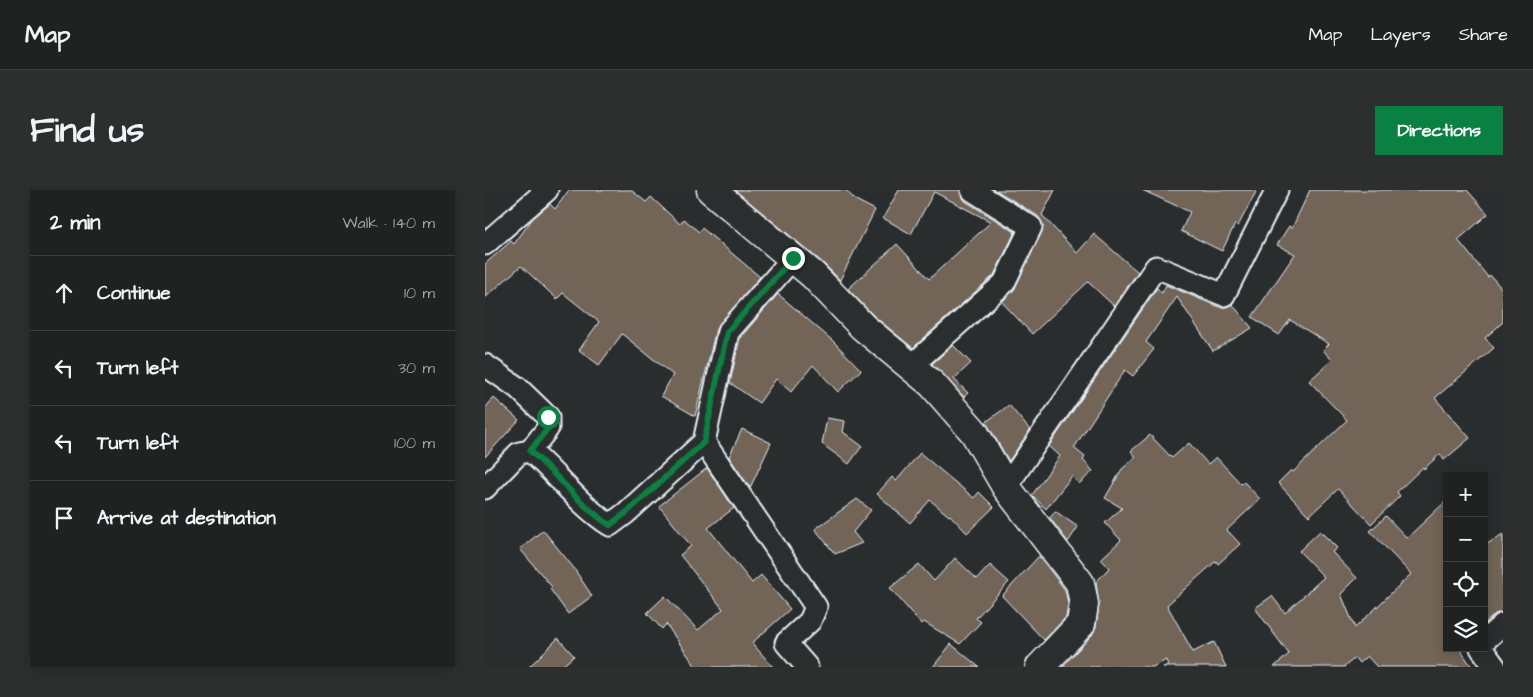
<!DOCTYPE html>
<meta charset="utf-8">
<style>
:root{--surface:#202222;--page:#2d2f2f;--text:#f1f3f6;--muted:#a2a4a5;--line:#3d3f40;--accent:#0b8043}
body{margin:0;font-family:"Architects Daughter",sans-serif;background:var(--page);color:var(--text)}
.controls{position:absolute;right:15px;bottom:15px;display:grid;overflow:hidden;border-radius:0px;box-shadow:0 2px 12px #0003}
.controls button{width:45px;height:45px;display:grid;place-items:center;padding:0;border:0;border-bottom:1px solid var(--line);background:var(--surface);color:var(--text);font:25px sans-serif}
.stop{position:absolute;width:15px;height:15px;margin:-11px;border:4px solid #0b8043;border-radius:50%;background:#fff}
.stop.end{background:#0b8043;border-color:#fff;box-shadow:0 1px 5px #0008}
.list{margin:0;padding:0;list-style:none}
h2{display:flex;justify-content:space-between;align-items:center;height:65px;margin:0;padding:0 20px;font-size:21px}
h2 small{font-size:16px;font-weight:400;color:var(--muted)}
.list li{display:grid;grid-template-columns:32px 1fr auto;gap:15px;align-items:center;box-sizing:border-box;height:75px;padding:0 20px;border-top:1px solid var(--line)}
.list b{display:block;font-size:19px;white-space:nowrap}
.list em{font-size:16px;font-style:normal;color:var(--muted)}
.icon{flex:none;width:28px;height:28px;fill:none;stroke:currentColor;stroke-width:2;stroke-linecap:round;stroke-linejoin:round}
.map{position:relative;flex:none;width:1018px;height:477px;overflow:hidden;border-radius:0px}
header{display:flex;align-items:center;gap:30px;box-sizing:border-box;height:70px;padding:0 25px;background:var(--surface);border-bottom:1px solid var(--line)}
header strong{font-size:24px}
nav{display:flex;gap:28px;margin-inline-start:auto;font-size:18px}
.intro{display:flex;align-items:center;justify-content:space-between;box-sizing:border-box;height:120px;padding:0 30px}
h1{margin:0;font-size:35px}
.button{padding:12px 22px;border-radius:0px;background:var(--accent);color:#fff;font-size:18px;font-weight:700}
main{display:flex;gap:30px;padding:0 30px}
aside{flex:1;background:var(--surface);border-radius:0px;box-shadow:0 2px 12px #0003}
.map>svg:first-child{display:block}
.building{fill:#726558;stroke:#e8f1f8}
.lines{fill:none;stroke-linecap:round;stroke-linejoin:round}
.street-casing{stroke:#e8f1f8;stroke-width:25}
.secondary-casing{stroke:#e8f1f8;stroke-width:31}
.street{stroke:#2a2d2e;stroke-width:21}
.secondary{stroke:#2a2d2e;stroke-width:28}
.route{stroke:#0b8043;stroke-width:6}
</style>
<header>
<strong>Map</strong>
<nav><a>Map</a><a>Layers</a><a>Share</a></nav>
</header>
<div class="intro"><h1>Find us</h1><a class="button">Directions</a></div>
<main>
<aside>
<h2>2 min<small>Walk · 140 m</small></h2>
<ul class="list">
<li><svg class="icon" aria-label="ahead" viewBox="0 0 24 24"><path d="M12 20V5M6 11l6-6 6 6"/></svg><div><b>Continue</b></div><em>10 m</em></li>
<li><svg class="icon" aria-label="left" viewBox="0 0 24 24"><path d="M17 20v-9H6M10 6l-5 5 5 5"/></svg><div><b>Turn left</b></div><em>30 m</em></li>
<li><svg class="icon" aria-label="left" viewBox="0 0 24 24"><path d="M17 20v-9H6M10 6l-5 5 5 5"/></svg><div><b>Turn left</b></div><em>100 m</em></li>
<li><svg class="icon" aria-label="arrive" viewBox="0 0 24 24"><path d="M6 21V4h12l-3 4 3 4H6"/></svg><div><b>Arrive at destination</b></div></li>
</ul>
</aside>
<div class="map">
<svg width="1018" height="477" viewBox="0 0 1018 477">
<rect width="100%" height="100%" fill="#2a2d2e"/>
<filter id="ink" filterUnits="userSpaceOnUse"><feTurbulence type="fractalNoise" baseFrequency=".02" numOctaves="2"/><feDisplacementMap in="SourceGraphic" scale="10" xChannelSelector="R" yChannelSelector="G"/><feConvolveMatrix kernelMatrix="1 2 1 2 8 2 1 2 1" color-interpolation-filters="sRGB"/></filter>
<g filter="url(#ink)">
<path class="building" d="M 84,0 L 146,0 L 161,12 L 166,7 L 195,34 L 199,29 L 214,42 L 217,38 L 275,87 L 231,139 L 210,226 L 176,206 L 188,185 L 137,144 L 114,175 L 94,160 L 114,132 L 78,103 L 72,109 L 36,76 L 0,108 L 0,74 L 26,51 L 29,54 L 48,28 L 65,14 L 70,19 Z
M 250,0 L 361,0 L 369,9 L 390,20 L 355,90 L 338,73 Z
M 414,0 L 475,0 L 480,11 L 530,42 L 509,85 L 428,158 L 389,126 L 363,99 L 412,54 L 444,89 L 506,32 L 449,2 L 426,44 L 398,28 Z
M 511,0 L 570,0 L 557,25 L 592,63 L 609,44 L 653,82 L 629,116 L 603,92 L 547,144 L 517,112 L 530,98 L 558,36 L 553,26 Z
M 657,0 L 772,0 L 753,36 L 750,34 L 737,61 L 696,41 L 705,22 Z
M 825,0 L 982,0 L 1003,24 L 973,50 L 1003,87 L 1005,85 L 1018,100 L 1018,132 L 1000,148 L 1009,158 L 950,208 L 985,248 L 959,270 L 955,264 L 939,279 L 938,277 L 912,302 L 915,306 L 886,334 L 853,299 L 824,326 L 793,293 L 806,280 L 808,282 L 862,230 L 824,191 L 847,170 L 838,160 L 844,154 L 805,130 L 794,145 L 767,127 L 810,64 L 792,55 L 804,36 L 807,38 Z
M 681,95 L 734,117 L 741,117 L 747,114 L 767,138 L 728,161 L 692,107 L 661,152 L 669,159 L 648,186 L 640,180 L 589,258 L 600,267 L 598,270 L 608,281 L 594,294 L 587,286 L 561,319 L 547,305 L 575,266 L 564,256 L 672,98 L 677,103 Z
M 293,104 L 348,151 L 376,180 L 353,202 L 328,175 L 306,202 L 291,189 L 274,213 L 245,193 L 255,148 Z
M 468,155 L 486,173 L 469,189 L 483,203 L 479,207 L 447,174 Z
M 9,208 L 34,230 L 0,267 L 0,218 Z
M 524,215 L 545,240 L 524,271 L 501,232 Z
M 342,228 L 360,231 L 358,242 L 377,256 L 364,274 L 337,254 Z
M 257,239 L 286,253 L 265,298 L 244,267 Z
M 665,245 L 687,268 L 704,253 L 723,274 L 731,267 L 756,294 L 759,292 L 775,309 L 742,340 L 755,354 L 733,374 L 731,371 L 682,415 L 708,462 L 729,452 L 741,477 L 678,477 L 683,475 L 681,470 L 668,477 L 577,477 L 607,445 L 611,437 L 614,416 L 611,392 L 624,378 L 616,369 L 636,350 L 620,333 L 637,318 L 620,308 L 637,279 L 651,267 L 646,261 Z
M 435,263 L 489,308 L 494,302 L 509,317 L 482,343 L 465,325 L 464,326 L 445,310 L 425,333 L 392,304 L 407,287 L 411,291 Z
M 222,278 L 249,318 L 223,338 L 267,393 L 276,385 L 305,419 L 267,453 L 288,477 L 211,477 L 181,434 L 177,439 L 162,423 L 180,406 L 213,440 L 238,419 L 195,365 L 206,356 L 174,316 Z
M 372,309 L 386,320 L 368,342 L 377,353 L 350,364 L 330,339 Z
M 962,310 L 962,458 L 974,458 L 987,477 L 892,477 L 882,466 L 874,473 L 870,468 L 859,477 L 789,477 L 804,464 L 770,418 L 787,406 L 800,423 L 839,387 L 814,361 L 835,341 L 852,358 L 847,362 L 872,388 L 856,404 L 870,438 L 926,384 L 885,341 L 901,326 L 922,348 Z
M 570,321 L 593,337 L 583,352 L 565,328 Z
M 58,340 L 88,377 L 107,406 L 83,424 L 65,399 L 67,397 L 35,359 Z
M 1018,344 L 1018,422 L 1010,424 L 999,434 L 999,356 Z
M 554,366 L 580,400 L 583,414 L 581,427 L 559,450 L 517,406 Z
M 470,368 L 492,389 L 505,375 L 524,392 L 491,428 L 496,432 L 475,454 L 439,432 L 436,434 L 405,398 L 434,374 L 449,391 Z
M 73,448 L 89,466 L 76,477 L 44,477 Z
M 466,454 L 494,477 L 448,477 Z"/>
<g class="lines">
<defs>
<path id="street" d="M 0,54 L 62,0
M 308,68 L 243,142 L 219,252 L 331,417 L 325,431 L 301,453 L 322,477
M 0,175 L 33,198 L 63,227 L 63,238 L 45,261
M 425,177 L 519,93 L 546,37 L 487,0
M 521,297 L 671,77 L 739,105 L 792,0
M 0,298 L 34,263 L 45,261 C 72,284 95,316 125,335 L 141,323 L 219,252
M 999,451 L 1018,434
M 996,458 L 1010,477"/>
<path id="secondary" d="M 226,0 L 328,85 L 378,137 L 447,194 L 489,242 L 521,297 L 595,393 L 599,414 L 596,434 L 555,477"/>
</defs>
<use href="#street" class="street-casing"/>
<use href="#secondary" class="secondary-casing"/>
<use href="#street" class="street"/>
<use href="#secondary" class="secondary"/>
</g>
</g>
<g class="lines" filter="url(#ink)">
<path class="route" d="M 63,227 L 63,238 L 45,261 C 72,284 95,316 125,335 L 141,323 L 219,252 L 242,142 L 308,68"/>
</g>
</svg>
<div class="controls">
<button>+</button>
<button>−</button>
<button><svg class="icon" aria-label="locate" viewBox="0 0 24 24"><circle cx="12" cy="12" r="6"/><path d="M12 2v4M12 18v4M2 12h4M18 12h4"/></svg></button>
<button><svg class="icon" aria-label="layers" viewBox="0 0 24 24"><path d="M12 4l9 5-9 5-9-5zM3 14l9 5 9-5"/></svg></button>
</div>
<div class="stop" style="left:63px;top:227px"></div>
<div class="stop end" style="left:308px;top:68px"></div>
</div>
</main>
